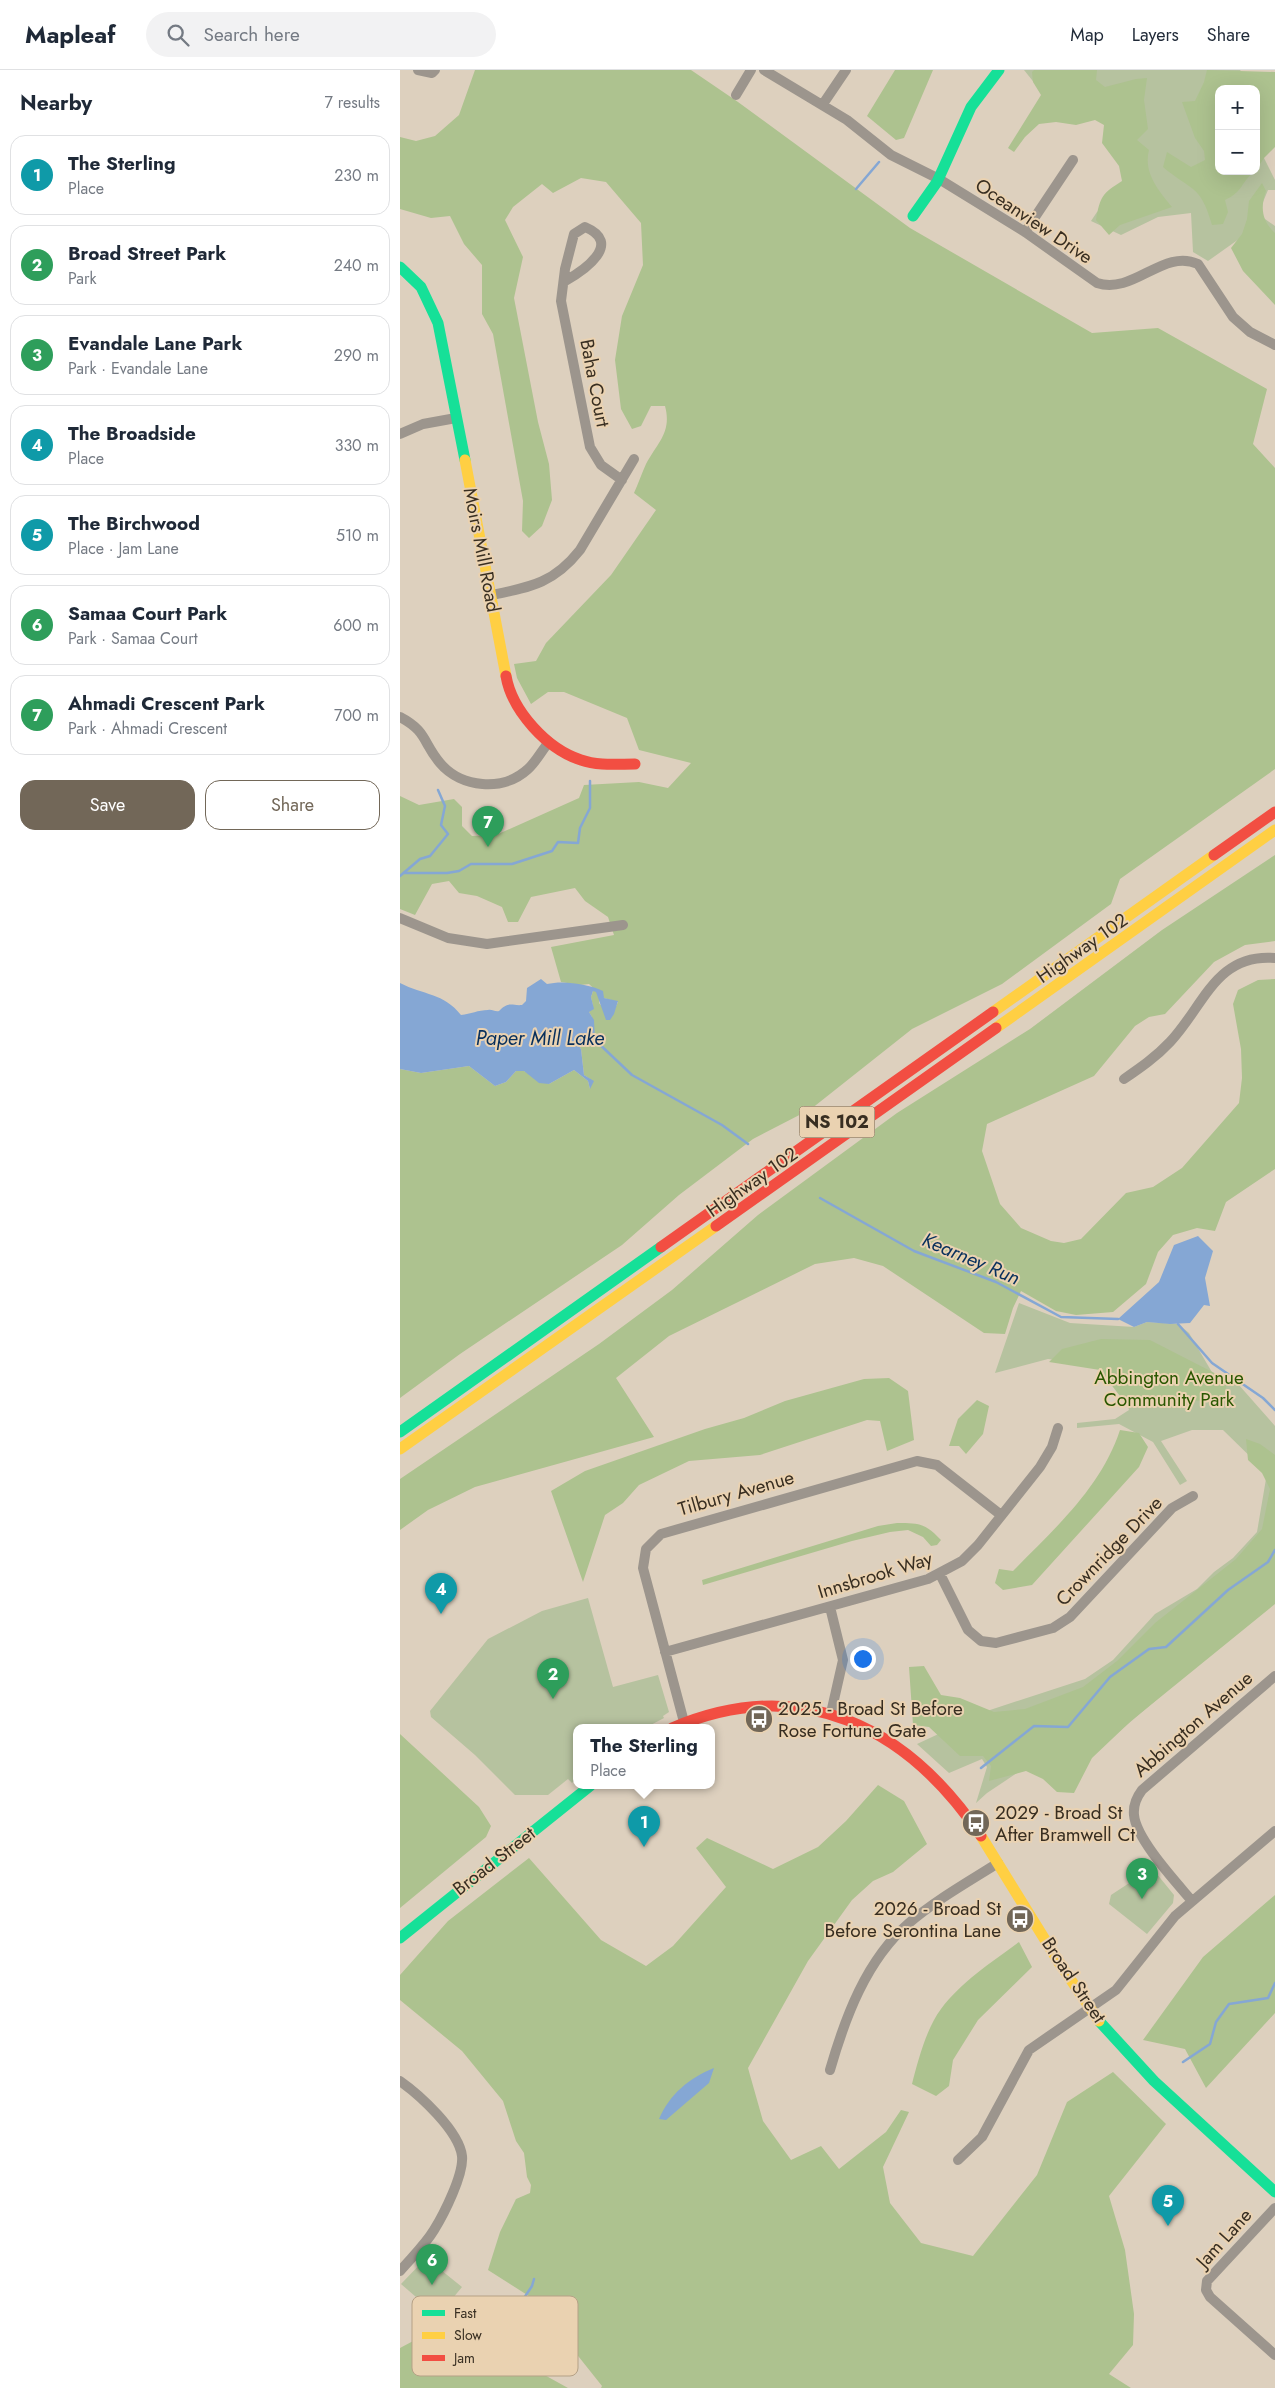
<!DOCTYPE html>
<meta charset="utf-8">
<style>
:root{--surface:#fff;--page:#f2f2f3;--text:#1f2937;--muted:#747a83;--line:#e0e1e3;--accent:#726758}
body{margin:0;font-family:Jost,sans-serif;background:var(--page);color:var(--text)}
.controls{position:absolute;right:15px;top:15px;display:grid;overflow:hidden;border-radius:10px;box-shadow:0 5px 20px #0002}
.controls button{width:45px;height:45px;display:grid;place-items:center;padding:0;border:0;border-bottom:1px solid var(--line);background:var(--surface);color:var(--text);font:25px sans-serif}
.you{position:absolute;left:462px;top:1588px;width:18px;height:18px;margin:-12px;border:4px solid #fff;border-radius:50%;background:#1a73e8;box-shadow:0 0 0 8px #1a73e833}
.badge{display:grid;place-items:center;width:32px;height:32px;border-radius:50%;background:var(--accent);color:#fff;font-size:16px;font-weight:700}
.pin{position:absolute;translate:-50% -41px;filter:drop-shadow(0 1px 2px #0008)}
.pin::after{content:'';position:absolute;top:26px;width:18px;height:15px;background:inherit;clip-path:polygon(0 0,100% 0,50% 100%)}
.popup{position:absolute;left:173px;top:1654px;width:142px;height:65px;box-sizing:border-box;display:grid;place-content:center;border-radius:10px;background:var(--surface);filter:drop-shadow(0 1px 4px #0005);font-size:16px;white-space:nowrap;color:var(--muted)}
.popup b{font-size:19px;color:var(--text)}
.popup::after{content:'';position:absolute;left:50%;top:100%;margin-left:-10px;border:10px solid transparent;border-top-color:var(--surface)}
.list{margin:0;padding:0;list-style:none}
h2{display:flex;justify-content:space-between;align-items:center;height:65px;margin:0;padding:0 20px;font-size:21px}
h2 small{font-size:16px;font-weight:400;color:var(--muted)}
.list li{display:grid;grid-template-columns:32px 1fr auto;gap:15px;align-items:center;box-sizing:border-box;height:80px;margin:0 10px 10px;padding:0 10px;border:1px solid var(--line);border-radius:15px}
.list b{display:block;font-size:19px;white-space:nowrap}
.list p{margin:0;font-size:16px;white-space:nowrap;color:var(--muted)}
.list em{font-size:16px;font-style:normal;color:var(--muted)}
.actions{display:flex;gap:10px;padding:15px 20px}
.actions a{flex:1;padding:11px 0;border:1px solid var(--accent);border-radius:15px;text-align:center;font-size:18px;color:var(--accent)}
.actions .main{background:var(--accent);color:#fff}
.icon{flex:none;width:28px;height:28px;fill:none;stroke:currentColor;stroke-width:2;stroke-linecap:round;stroke-linejoin:round}
.map{position:relative;flex:none;width:875px;height:2318px;overflow:hidden}
header{display:flex;align-items:center;gap:30px;box-sizing:border-box;height:70px;padding:0 25px;background:var(--surface);border-bottom:1px solid var(--line)}
header strong{font-size:24px}
nav{display:flex;gap:28px;margin-inline-start:auto;font-size:18px}
.search{width:350px;height:45px;background:var(--page);display:flex;align-items:center;gap:12px;box-sizing:border-box;padding:0 18px;border-radius:28px;color:var(--muted);font-size:19px}
main{display:flex}
aside{flex:1;background:var(--surface)}
.map>svg:first-child{display:block}
.green{fill:#b6c29f}
.forest{fill:#adc28f}
.water{fill:#85a7d4}
.lines{fill:none;stroke-linecap:round;stroke-linejoin:round}
.stream{stroke:#85a7d4;stroke-width:2.5}
.street{stroke:#9c958d;stroke-width:10}
.fast{stroke:#16e098;stroke-width:11}
.slow{stroke:#ffcf43;stroke-width:11}
.jam{stroke:#f24e42;stroke-width:11}
.labels{text-anchor:middle;dominant-baseline:central;stroke-width:4;stroke-linejoin:round;paint-order:stroke}
.shield{fill:#ead2b1;stroke:#6d5f4c;stroke-width:1}
.shield-label{font-size:18px;font-weight:bold;fill:#382e21}
.street-label{font-size:19px;fill:#382e21;stroke:#ead2b1}
.park-label{font-size:19px;fill:#295700;stroke:#ead2b1}
.poi-label{font-size:19px;fill:#382e21;stroke:#ead2b1;text-anchor:start}
.water-label{font-size:20px;font-style:italic;fill:#072f5c;stroke:#ead2b1}
.key{fill:#ead2b1;stroke:#b5a186;stroke-width:1}
.key-label{font-size:14px;fill:#382e21}
</style>
<header>
<strong>Mapleaf</strong>
<div class="search"><svg class="icon" aria-label="search" viewBox="0 0 24 24"><circle cx="10" cy="10" r="6"/><path d="M15 15l6 6"/></svg>Search here</div>
<nav><a>Map</a><a>Layers</a><a>Share</a></nav>
</header>
<main>
<aside>
<h2>Nearby<small>7 results</small></h2>
<ul class="list">
<li><span class="badge" style="background:#0f9aa8">1</span><div><b>The Sterling</b><p>Place</p></div><em>230 m</em></li>
<li><span class="badge" style="background:#2e9e5b">2</span><div><b>Broad Street Park</b><p>Park</p></div><em>240 m</em></li>
<li><span class="badge" style="background:#2e9e5b">3</span><div><b>Evandale Lane Park</b><p>Park · Evandale Lane</p></div><em>290 m</em></li>
<li><span class="badge" style="background:#0f9aa8">4</span><div><b>The Broadside</b><p>Place</p></div><em>330 m</em></li>
<li><span class="badge" style="background:#0f9aa8">5</span><div><b>The Birchwood</b><p>Place · Jam Lane</p></div><em>510 m</em></li>
<li><span class="badge" style="background:#2e9e5b">6</span><div><b>Samaa Court Park</b><p>Park · Samaa Court</p></div><em>600 m</em></li>
<li><span class="badge" style="background:#2e9e5b">7</span><div><b>Ahmadi Crescent Park</b><p>Park · Ahmadi Crescent</p></div><em>700 m</em></li>
</ul>
<div class="actions"><a class="main">Save</a><a>Share</a></div>
</aside>
<div class="map">
<svg width="875" height="2318" viewBox="0 0 875 2318">
<rect width="100%" height="100%" fill="#ddd0be"/>
<path class="green" d="M 624,0 L 841,0 L 819,19 L 819,101 L 856,101 L 856,26 L 861,82 L 875,110 L 875,120 L 868,120 L 858,144 L 875,156 L 875,189 L 839,169 L 808,191 L 793,182 L 791,143 L 758,147 L 721,165 L 691,151 L 697,142 L 717,127 L 726,101 L 720,72 L 700,50 L 648,30 Z
M 619,1233 L 670,1253 L 734,1257 L 747,1252 L 778,1254 L 789,1263 L 813,1304 L 818,1307 L 823,1306 L 838,1314 L 875,1356 L 875,1529 L 695,1682 L 626,1697 L 587,1723 L 576,1733 L 587,1697 L 582,1689 L 549,1703 L 517,1674 L 590,1640 L 685,1609 L 713,1590 L 755,1544 L 797,1519 L 814,1502 L 833,1488 L 857,1462 L 867,1403 L 823,1360 L 792,1360 L 761,1371 L 787,1411 L 780,1415 L 753,1372 L 719,1354 L 677,1358 L 677,1353 L 715,1349 L 729,1340 L 717,1297 L 648,1289 L 595,1303 Z
M 188,1528 L 213,1617 L 258,1605 L 269,1642 L 263,1646 L 264,1648 L 245,1658 L 176,1658 L 176,1709 L 172,1713 L 168,1709 L 148,1725 L 115,1725 L 75,1685 L 31,1647 L 30,1641 L 88,1569 L 142,1541 Z
M 752,1798 L 774,1825 L 773,1833 L 747,1864 L 709,1834 L 711,1825 Z
M 26,2188 L 62,2217 L 38,2246 L 1,2214 Z"/>
<path class="forest" d="M 75,0 L 291,0 L 338,32 L 510,158 L 692,263 L 758,258 L 867,319 L 853,374 L 875,398 L 875,699 L 720,809 L 711,834 L 602,914 L 512,959 L 411,1039 L 353,1069 L 279,1125 L 222,1175 L 60,1284 L 0,1328 L 0,999 L 21,1003 L 69,996 L 95,1016 L 106,1012 L 116,1001 L 124,1001 L 149,1014 L 174,1000 L 188,1011 L 190,1019 L 190,1009 L 184,1005 L 181,979 L 177,973 L 184,973 L 192,947 L 189,942 L 193,936 L 191,927 L 193,921 L 196,921 L 200,926 L 199,933 L 211,947 L 218,932 L 204,928 L 189,914 L 180,915 L 161,912 L 151,877 L 214,865 L 208,847 L 185,831 L 175,818 L 131,827 L 118,852 L 108,852 L 102,837 L 77,826 L 59,823 L 49,811 L 32,814 L 15,845 L 0,839 L 0,726 L 19,735 L 54,729 L 62,737 L 62,756 L 72,766 L 96,765 L 179,728 L 184,715 L 239,712 L 268,718 L 291,693 L 239,680 L 227,648 L 164,622 L 148,622 L 131,634 L 117,608 L 114,594 L 136,591 L 146,573 L 211,505 L 256,440 L 234,423 C 238,414 242,403 246,394 C 258,372 272,362 265,336 L 251,336 L 241,356 L 232,359 L 221,339 L 215,290 L 222,246 L 243,195 L 241,153 L 206,112 L 181,108 L 153,123 L 142,114 L 113,137 L 105,150 L 123,187 L 114,228 L 138,352 L 149,394 L 152,430 L 142,456 L 129,468 L 122,461 L 123,431 L 93,264 L 82,244 L 82,195 L 64,174 L 50,146 L 31,148 L 0,139 L 0,67 L 16,71 L 35,66 L 59,45 Z
M 495,0 L 533,0 L 504,68 L 496,70 L 467,46 Z
M 634,0 L 697,0 L 696,10 L 705,17 L 736,9 L 747,8 L 744,30 L 748,59 L 737,70 L 749,80 C 743,103 759,121 772,137 L 720,155 L 709,165 L 696,150 C 700,126 703,123 722,111 L 719,96 L 702,73 L 704,55 L 695,50 L 676,55 L 656,52 L 639,54 L 625,67 L 614,82 L 608,78 L 641,25 L 633,12 L 632,2 Z
M 807,0 L 875,2 L 875,77 L 864,88 L 856,100 L 856,19 L 819,19 L 819,101 L 855,101 C 840,113 844,121 825,130 L 828,142 L 823,154 L 812,155 C 808,142 804,128 793,119 C 783,111 773,106 763,97 L 767,82 L 791,97 L 805,90 L 804,81 L 795,68 L 782,32 L 795,31 L 804,12 Z
M 862,113 L 866,121 C 860,138 862,151 875,163 L 875,235 L 843,201 L 831,178 L 842,164 L 847,149 L 849,131 Z
M 875,785 L 875,871 L 845,875 L 814,892 L 765,944 L 749,947 L 735,956 L 694,1006 L 587,1054 L 582,1081 L 600,1134 L 621,1158 L 651,1171 L 664,1173 L 681,1169 L 726,1123 L 753,1117 L 782,1098 L 839,1033 L 842,1008 L 841,979 L 833,934 L 838,920 L 858,910 L 875,909 L 875,1099 L 826,1132 L 815,1161 L 797,1158 L 773,1165 L 758,1182 L 746,1214 L 713,1242 L 676,1245 L 656,1241 L 621,1221 L 613,1238 L 605,1264 L 584,1263 L 483,1196 L 454,1188 L 415,1194 L 269,1266 L 216,1308 L 254,1367 L 75,1417 L 28,1440 L 0,1460 L 0,1409 L 199,1274 L 272,1220 L 358,1145 L 497,1043 L 630,959 L 762,860 Z
M 701,1269 L 750,1270 L 828,1310 L 823,1330 L 779,1331 L 742,1337 L 726,1334 L 700,1300 L 649,1292 L 662,1279 Z
M 489,1308 L 508,1321 L 514,1370 L 487,1381 L 480,1351 L 467,1350 L 360,1385 L 289,1391 L 239,1415 L 223,1433 L 205,1445 L 183,1512 L 151,1421 L 185,1401 L 305,1359 L 344,1348 L 385,1331 L 464,1309 Z
M 577,1330 L 589,1336 L 583,1364 L 566,1384 L 559,1376 L 549,1376 L 558,1349 Z
M 720,1360 L 739,1363 L 748,1377 L 739,1397 L 632,1515 L 603,1520 L 595,1513 L 599,1499 L 613,1501 C 654,1459 701,1418 720,1360 Z
M 846,1369 L 860,1374 L 875,1385 L 875,1534 L 731,1651 L 692,1688 L 674,1723 L 657,1722 L 643,1709 L 626,1701 L 589,1711 L 591,1696 L 583,1686 L 560,1686 L 529,1657 L 513,1655 L 509,1597 L 524,1596 L 541,1625 L 560,1628 L 594,1642 L 625,1639 L 683,1617 L 717,1591 L 755,1553 L 836,1489 L 862,1459 L 870,1419 L 862,1403 L 848,1390 Z
M 497,1453 C 519,1453 525,1453 541,1470 L 537,1475 L 531,1476 L 523,1467 L 508,1460 L 490,1462 L 452,1471 L 303,1515 L 302,1510 L 478,1456 Z
M 0,1664 L 79,1737 L 91,1756 L 86,1767 L 0,1838 Z
M 478,1715 L 504,1731 L 527,1774 L 493,1802 L 473,1811 L 452,1830 L 408,1891 L 348,1998 L 363,2051 L 391,2090 L 421,2076 L 439,2099 L 486,2062 L 501,2040 L 509,2042 L 483,2097 L 490,2133 L 521,2173 L 573,2186 L 637,2105 L 667,2032 L 713,2002 L 766,2054 L 709,2126 L 725,2180 L 734,2244 L 733,2275 L 709,2304 L 731,2318 L 201,2318 L 202,2316 L 132,2228 L 88,2200 L 100,2162 L 116,2129 L 130,2123 L 131,2115 L 127,2107 L 124,2083 L 116,2071 L 103,2031 L 62,1981 L 0,1930 L 0,1905 L 48,1851 L 129,1788 L 201,1870 L 246,1896 L 273,1876 L 326,1817 L 296,1778 L 307,1768 L 373,1799 L 418,1777 L 446,1751 Z
M 875,1825 L 875,1943 L 806,2018 L 785,1979 L 743,1970 L 803,1887 Z
M 619,1872 L 632,1897 L 578,1950 L 553,1990 L 549,2016 L 536,2026 L 512,2014 C 518,1991 526,1959 541,1939 C 561,1912 592,1892 619,1872 Z
M 49,2252 L 168,2318 L 0,2318 L 0,2278 Z"/>
<path class="water" d="M 141,909 L 147,914 C 163,910 189,914 203,921 L 204,928 L 218,931 L 214,944 L 210,950 L 206,950 L 196,922 L 193,921 L 191,927 L 194,939 L 189,942 L 194,950 L 195,970 L 177,973 L 181,979 L 184,1005 L 194,1011 L 190,1019 L 188,1011 L 174,1000 L 149,1014 L 139,1013 L 124,1001 L 116,1001 L 106,1012 L 95,1016 L 69,996 L 21,1003 L 0,999 L 0,913 C 23,925 44,923 61,945 C 71,944 78,940 88,940 C 92,939 95,942 99,941 C 108,931 112,936 122,935 L 126,931 L 127,918 Z
M 798,1166 L 813,1181 L 805,1208 L 810,1236 L 804,1235 L 790,1253 L 770,1254 L 747,1252 L 734,1257 L 718,1249 L 759,1212 L 774,1175 Z
M 314,1998 L 309,2013 L 266,2050 L 259,2049 C 270,2024 289,2008 314,1998 Z"/>
<g class="lines">
<path class="stream" d="M 456,119 L 479,92
M 4,803 L 47,803 L 59,801 L 71,794 L 112,794 L 152,781 L 158,772 L 178,773 L 180,758 L 190,738 L 190,711
M 0,806 L 20,789 L 30,786 L 48,764 L 41,755 L 45,736 L 38,720
M 195,970 L 232,1005 L 322,1055 L 348,1074
M 420,1128 L 514,1181 L 596,1212 L 661,1247 L 718,1249
M 778,1254 L 812,1293 L 863,1328 L 875,1340
M 581,1698 L 634,1656 L 668,1657 L 710,1607 L 749,1579 L 766,1577 L 828,1520 L 868,1492 L 875,1480
M 783,1992 L 810,1974 L 816,1952 L 829,1934 L 868,1928 L 875,1913
M 120,2234 L 132,2216 L 134,2209
M 78,2287 L 83,2277 L 101,2261"/>
<path class="street" d="M 18,0 L 32,3 L 35,0
M 364,0 L 447,50 L 491,85 L 539,109 L 625,162 L 697,213 C 734,225 763,178 798,194 L 833,247 L 850,262 L 875,275
M 336,25 L 351,0
M 423,34 L 446,0
M 625,162 L 673,90
M 165,211 C 185,200 223,173 185,157 L 174,164 L 165,199 L 161,231 L 190,377 L 201,395 L 222,410
M 0,364 L 23,354 L 56,348
M 92,525 C 131,517 154,513 180,480 L 234,389
M 0,647 C 27,661 23,673 40,693 C 61,718 103,722 128,699 C 136,692 142,680 149,672
M 0,848 L 48,868 L 87,874 L 223,855
M 724,1009 C 740,998 756,987 770,972 C 804,936 816,883 875,888
M 540,1504 L 568,1560 L 581,1571 L 596,1573 L 653,1558 L 670,1547 L 772,1438 L 793,1426
M 430,1537 L 443,1590 L 431,1643
M 265,1582 L 528,1509 L 562,1491 L 578,1475 L 640,1397 L 652,1377 L 658,1358
M 284,1652 L 243,1498 L 246,1479 L 261,1464 L 517,1391 L 537,1395 L 601,1445
M 792,1831 C 776,1812 736,1769 734,1745 C 733,1735 736,1728 742,1720 L 875,1606
M 430,2000 C 445,1948 466,1890 509,1853 C 536,1830 568,1812 598,1793
M 0,2011 C 20,2025 59,2061 62,2086 C 64,2104 44,2144 34,2160 C 25,2175 11,2188 0,2201
M 558,2090 L 582,2067 L 629,1980 L 716,1920 L 775,1846 L 875,1761
M 875,2138 L 807,2211 L 806,2220 L 810,2227 L 875,2285"/>
<path class="fast" d="M 513,146 L 537,112 L 571,37 L 599,0
M 0,197 L 21,217 L 38,253 L 65,390
M 0,1362 L 261,1177
M 0,1868 L 190,1716
M 699,1951 L 754,2011 L 875,2122"/>
<path class="slow" d="M 65,390 L 106,606
M 593,942 L 814,785
M 596,958 L 875,760
M 0,1379 L 316,1156
M 581,1766 L 660,1894 L 699,1951"/>
<path class="jam" d="M 106,606 C 112,641 147,679 181,690 C 198,696 217,694 235,694
M 814,785 L 875,742
M 316,1156 L 596,958
M 261,1177 L 593,942
M 272,1658 C 401,1603 507,1656 581,1766"/>
</g>
<defs>
<symbol id="bus-disc" viewBox="-11 -11 22 22"><circle r="9.5" fill="#726758" stroke="#ead2b1"/><path d="M-5-6H5V4H4V6H2V4H-2V6H-4V4H-5ZM-3.5-4V0h7V-4ZM-3.5 1.2v1.5H-2V1.2ZM2 1.2v1.5H3.5V1.2Z" fill="#fff"/></symbol>
</defs>
<g fill-rule="evenodd">
<use href="#bus-disc" x="343" y="1633" width="32" height="32"/>
<use href="#bus-disc" x="560" y="1737" width="32" height="32"/>
<use href="#bus-disc" x="604" y="1833" width="32" height="32"/>
</g>
<g class="labels">
<rect class="shield" x="399.5" y="1036.5" width="75" height="31" rx="4"/>
<g class="shield-label">
<text x="437" y="1052">NS 102</text>
</g>
<g class="street-label">
<text transform="translate(634 151) rotate(34)">Oceanview Drive</text>
<text transform="translate(195 313) rotate(79)">Baha Court</text>
<text transform="translate(82 480) rotate(79)">Moirs Mill Road</text>
<text transform="translate(682 878) rotate(-35)">Highway 102</text>
<text transform="translate(352 1112) rotate(-35)">Highway 102</text>
<text transform="translate(336 1423) rotate(-16)">Tilbury Avenue</text>
<text transform="translate(709 1481) rotate(-46)">Crownridge Drive</text>
<text transform="translate(475 1505) rotate(-17)">Innsbrook Way</text>
<text transform="translate(793 1654) rotate(-41)">Abbington Avenue</text>
<text transform="translate(94 1791) rotate(-38)">Broad Street</text>
<text transform="translate(674 1910) rotate(56)">Broad Street</text>
<text transform="translate(824 2168) rotate(-48)">Jam Lane</text>
</g>
<g class="park-label">
<text x="769" y="1307">Abbington Avenue<tspan x="769" dy="22">Community Park</tspan></text>
</g>
<g class="poi-label">
<text x="378" y="1638">2025 - Broad St Before<tspan x="378" dy="22">Rose Fortune Gate</tspan></text>
<text x="595" y="1742">2029 - Broad St<tspan x="595" dy="22">After Bramwell Ct</tspan></text>
<text x="601" y="1838" text-anchor="end">2026 - Broad St<tspan x="601" dy="22">Before Serontina Lane</tspan></text>
</g>
<g class="water-label">
<text x="140" y="968">Paper Mill Lake</text>
<text transform="translate(571 1189) rotate(23)">Kearney Run</text>
</g>
</g>
<rect x="12" y="2226" width="166" height="80" rx="8" class="key"/>
<rect x="22" y="2240" width="23" height="6" fill="#16e098"/>
<rect x="22" y="2262" width="23" height="7" fill="#ffcf43"/>
<rect x="22" y="2285" width="23" height="6" fill="#f24e42"/>
<g class="key-label">
<text x="54" y="2248">Fast</text>
<text x="54" y="2270">Slow</text>
<text x="54" y="2293">Jam</text>
</g>
</svg>
<div class="controls">
<button>+</button>
<button>−</button>
</div>
<div class="you"></div>
<div class="pin badge" style="left:244px;top:1777px;background:#0f9aa8">1</div>
<div class="popup"><b>The Sterling</b>Place</div>
<div class="pin badge" style="left:153px;top:1629px;background:#2e9e5b">2</div>
<div class="pin badge" style="left:742px;top:1829px;background:#2e9e5b">3</div>
<div class="pin badge" style="left:41px;top:1544px;background:#0f9aa8">4</div>
<div class="pin badge" style="left:768px;top:2156px;background:#0f9aa8">5</div>
<div class="pin badge" style="left:32px;top:2215px;background:#2e9e5b">6</div>
<div class="pin badge" style="left:88px;top:777px;background:#2e9e5b">7</div>
</div>
</main>
